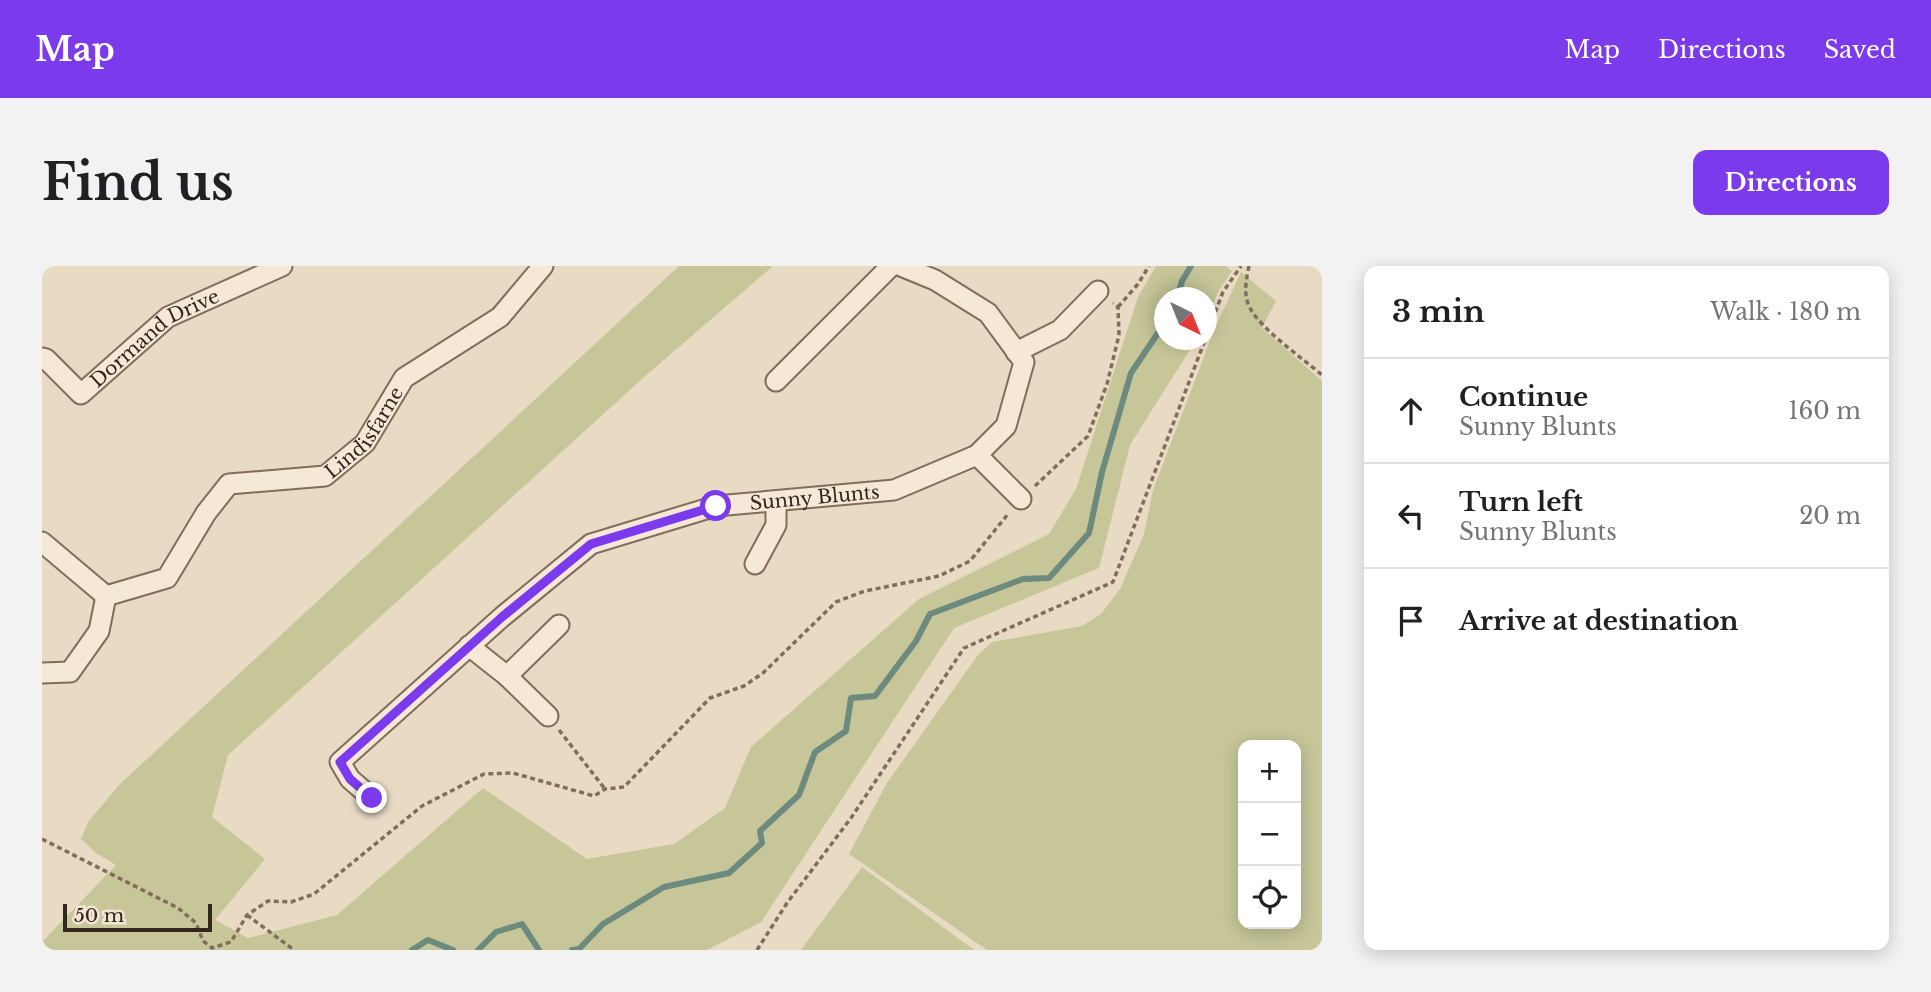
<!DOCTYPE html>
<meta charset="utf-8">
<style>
:root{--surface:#fff;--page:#f2f2f2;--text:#202124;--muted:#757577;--line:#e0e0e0;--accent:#7c3aed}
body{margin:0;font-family:"Libre Baskerville",serif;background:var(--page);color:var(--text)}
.controls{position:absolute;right:21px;bottom:21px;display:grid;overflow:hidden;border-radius:14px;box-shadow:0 4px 18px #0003}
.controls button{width:63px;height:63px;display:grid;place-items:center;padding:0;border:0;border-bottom:2px solid var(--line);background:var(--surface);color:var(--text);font:35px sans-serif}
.compass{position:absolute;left:1112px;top:21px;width:63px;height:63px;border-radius:50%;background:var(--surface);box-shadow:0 4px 18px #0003;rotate:137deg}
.scale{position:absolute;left:21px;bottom:18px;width:149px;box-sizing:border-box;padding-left:7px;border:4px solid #33261f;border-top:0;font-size:19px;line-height:24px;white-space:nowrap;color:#33261f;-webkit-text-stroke:5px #f2e5d3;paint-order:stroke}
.stop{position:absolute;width:21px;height:21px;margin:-16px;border:5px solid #7c3aed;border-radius:50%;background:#fff}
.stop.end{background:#7c3aed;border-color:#fff;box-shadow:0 2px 7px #0008}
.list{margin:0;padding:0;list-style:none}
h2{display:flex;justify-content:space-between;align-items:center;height:91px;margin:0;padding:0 28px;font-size:30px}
h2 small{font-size:23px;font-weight:400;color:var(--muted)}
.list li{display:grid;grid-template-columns:46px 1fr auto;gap:21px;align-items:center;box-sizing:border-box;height:105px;padding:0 28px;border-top:2px solid var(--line)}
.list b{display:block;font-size:26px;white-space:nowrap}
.list p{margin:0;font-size:23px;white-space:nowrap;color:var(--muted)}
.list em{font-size:23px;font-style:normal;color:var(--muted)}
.icon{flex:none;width:38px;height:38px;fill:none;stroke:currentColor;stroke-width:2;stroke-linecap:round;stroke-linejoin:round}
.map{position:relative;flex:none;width:1280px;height:684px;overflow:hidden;border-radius:14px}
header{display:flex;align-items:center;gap:42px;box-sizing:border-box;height:98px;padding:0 35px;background:var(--accent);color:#fff}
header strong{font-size:33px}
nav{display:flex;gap:38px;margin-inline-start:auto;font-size:24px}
.intro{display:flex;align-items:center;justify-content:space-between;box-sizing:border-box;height:168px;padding:0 42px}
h1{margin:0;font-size:49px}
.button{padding:18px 32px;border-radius:14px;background:var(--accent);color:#fff;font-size:24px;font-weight:700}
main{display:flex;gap:42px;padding:0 42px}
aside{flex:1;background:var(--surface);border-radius:14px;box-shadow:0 4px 18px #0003}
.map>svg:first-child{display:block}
.green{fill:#c6c699;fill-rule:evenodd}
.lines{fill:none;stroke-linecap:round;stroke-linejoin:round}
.stream{stroke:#6d8a7f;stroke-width:6}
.minor-casing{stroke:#826c5c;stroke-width:23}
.path{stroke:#826c5c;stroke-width:3.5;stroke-dasharray:5 3.5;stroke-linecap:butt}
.minor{stroke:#f5e8d6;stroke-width:19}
.route{stroke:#7c3aed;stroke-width:9}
.labels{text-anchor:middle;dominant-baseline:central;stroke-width:7;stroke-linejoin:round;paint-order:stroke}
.street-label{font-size:19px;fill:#33261f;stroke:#f2e5d3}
</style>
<header>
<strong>Map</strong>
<nav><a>Map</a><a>Directions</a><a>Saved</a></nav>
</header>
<div class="intro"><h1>Find us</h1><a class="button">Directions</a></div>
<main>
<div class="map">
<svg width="1280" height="684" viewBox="0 0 1280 684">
<rect width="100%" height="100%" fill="#e9dac4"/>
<path class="green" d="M 637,0 L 731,0 L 601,112 L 186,489 L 170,551 L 223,593 L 173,654 L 206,672 L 295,649 L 441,522 L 545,593 L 632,578 L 683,542 L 709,481 L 877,333 L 1007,268 L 1034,223 L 1096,31 L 1114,0 L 1184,0 L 1190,5 L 1176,26 L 1165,53 L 1164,32 L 1122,32 L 1122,74 L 1154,74 L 1088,179 L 1057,302 L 912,362 L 719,656 L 665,684 L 0,684 L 0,676 L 74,599 L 54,587 L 39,573 L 46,556 L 77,519 Z
M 1199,6 L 1234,35 L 1220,62 L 1280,115 L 1280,684 L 945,684 L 807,588 L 845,517 L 936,389 L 950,376 L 1040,360 L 1059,348 L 1078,323 L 1102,268 L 1111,224 L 1173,62 ZM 1201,479 L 1254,479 L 1254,658 L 1201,658 Z
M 820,601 L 932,684 L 759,684 Z"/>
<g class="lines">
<path class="stream" d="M 1135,32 L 1140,15 L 1149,0
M 370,684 L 386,674 L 411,684
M 436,684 L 454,666 L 480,658 L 497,684
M 530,684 L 537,683 L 561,658 L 622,621 L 687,607 L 720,577 L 718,565 L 757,529 L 773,486 L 804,465 L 809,432 L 833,430 L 874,375 L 888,348 L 981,313 L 1007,312 L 1047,267 L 1060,206 L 1089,107 L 1122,58"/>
<defs>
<g id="minor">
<path d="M 974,86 L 1018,64 L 1056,25"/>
<path id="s1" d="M 0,92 L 4,93 L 39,128 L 126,51 L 240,0"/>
<path d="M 734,115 L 849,0"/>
<path d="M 935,189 L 979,233"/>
<path d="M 0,276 L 64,330"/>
<path d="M 713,298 L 734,259 L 734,236"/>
<path d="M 427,380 L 465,410 L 506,450"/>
<path id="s2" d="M 0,407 L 28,406 L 57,365 L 64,330 L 125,312 L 164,247 L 187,218 L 283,210 L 323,177 L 362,112 L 458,51 L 501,0"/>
<path d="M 465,410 L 517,359"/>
<path id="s3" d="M 330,532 L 308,513 L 298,496 L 460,351 L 549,278 L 674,240 L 852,224 L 935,189 L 964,160 L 982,96 L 946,47 L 893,14 L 859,0"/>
</g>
</defs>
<use href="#minor" class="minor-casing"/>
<path class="path" d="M 1207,0 C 1204,14 1201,29 1208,42 C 1219,63 1261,93 1280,109
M 1076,41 L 1096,18 L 1107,0
M 1164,70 L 1181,26 L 1199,0
M 993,220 L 1046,170 L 1065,118 L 1077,69 L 1076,41 L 1071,37
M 517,464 L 563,523
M 0,573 L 136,642 L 154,657 L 161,675 L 170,682 L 189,676 L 205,649 L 226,635 L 249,636 L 272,628 L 380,540 L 442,508 L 471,507 L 552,530 L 563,523 L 582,521 L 668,432 L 702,420 L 721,407 L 794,336 L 823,325 L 897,310 L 928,295 L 966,248
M 205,649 L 252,684
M 715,684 L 745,637 L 809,552 L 922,382 L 1071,316 L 1163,74"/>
<use href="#minor" class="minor"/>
</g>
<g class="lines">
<path class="route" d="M 330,532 L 308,513 L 298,496 L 460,351 L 549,278 L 674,240"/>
</g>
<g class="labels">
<g class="street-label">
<text stroke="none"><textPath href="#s1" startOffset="147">Dormand Drive</textPath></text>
<text stroke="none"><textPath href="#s2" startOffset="446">Lindisfarne</textPath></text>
<text stroke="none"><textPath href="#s3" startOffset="611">Sunny Blunts</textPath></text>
</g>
</g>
</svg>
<div class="controls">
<button>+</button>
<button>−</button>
<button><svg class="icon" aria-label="locate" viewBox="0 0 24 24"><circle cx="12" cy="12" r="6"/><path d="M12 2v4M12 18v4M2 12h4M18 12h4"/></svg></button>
</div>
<svg class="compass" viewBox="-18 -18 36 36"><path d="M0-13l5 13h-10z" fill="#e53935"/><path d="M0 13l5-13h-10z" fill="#757577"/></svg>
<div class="scale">50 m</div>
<div class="stop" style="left:674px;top:240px"></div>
<div class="stop end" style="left:330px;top:532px"></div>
</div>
<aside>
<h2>3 min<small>Walk · 180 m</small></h2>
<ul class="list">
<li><svg class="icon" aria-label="ahead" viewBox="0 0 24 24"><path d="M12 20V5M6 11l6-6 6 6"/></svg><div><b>Continue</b><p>Sunny Blunts</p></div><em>160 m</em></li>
<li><svg class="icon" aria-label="left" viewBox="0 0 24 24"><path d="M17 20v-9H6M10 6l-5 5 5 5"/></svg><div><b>Turn left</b><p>Sunny Blunts</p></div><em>20 m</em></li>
<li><svg class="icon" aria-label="arrive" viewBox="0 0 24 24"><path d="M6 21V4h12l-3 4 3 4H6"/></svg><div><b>Arrive at destination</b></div></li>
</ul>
</aside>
</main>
